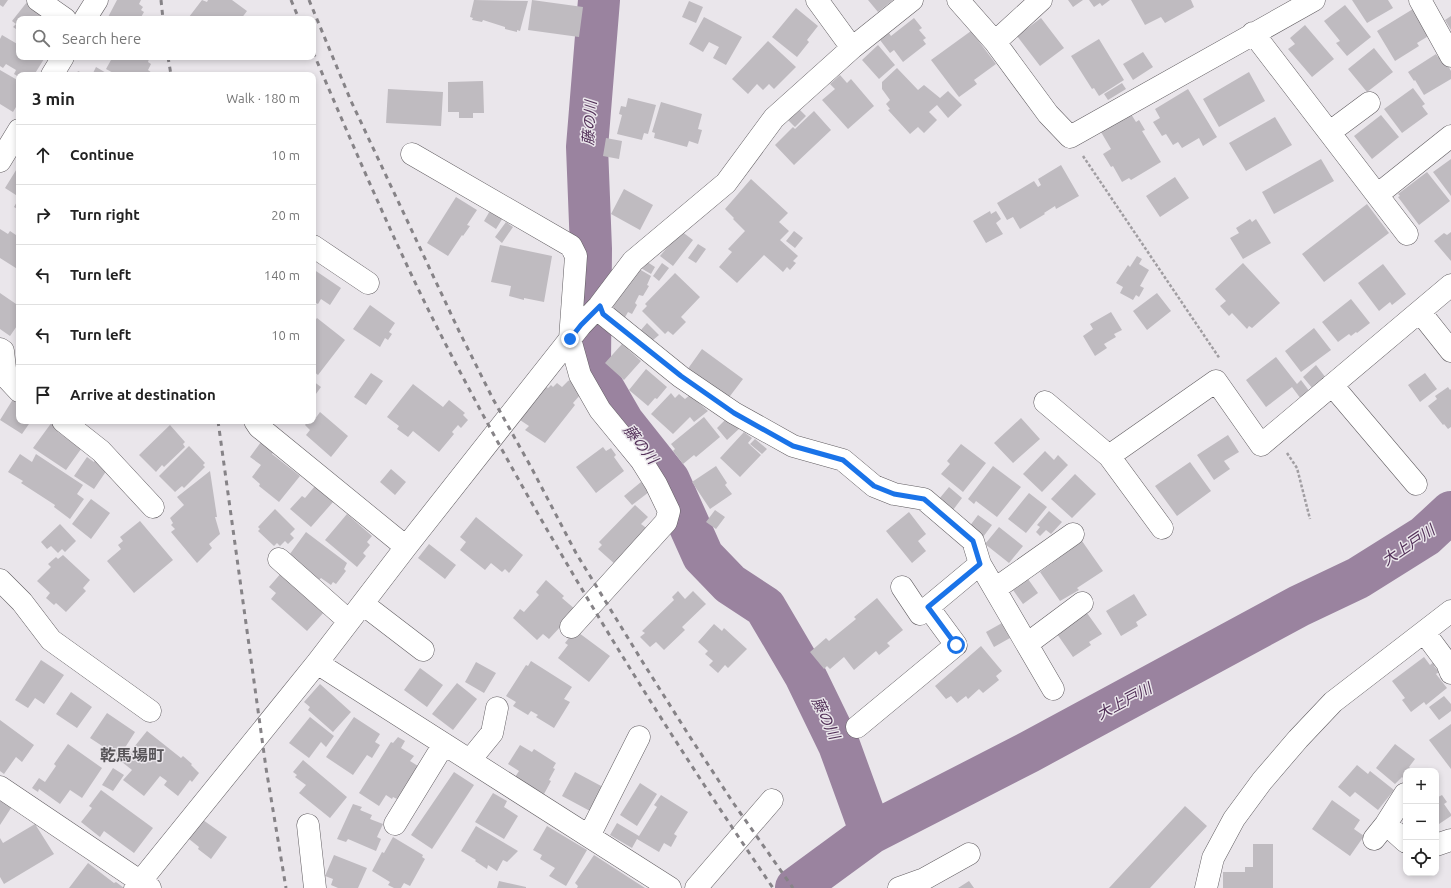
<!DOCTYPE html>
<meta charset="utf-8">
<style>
:root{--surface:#fff;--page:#f6f6f6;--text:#222;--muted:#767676;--line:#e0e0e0}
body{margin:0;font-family:Ubuntu,"Noto Sans JP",sans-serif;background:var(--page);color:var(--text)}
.controls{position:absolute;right:12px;bottom:12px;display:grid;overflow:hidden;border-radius:8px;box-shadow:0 2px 6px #0003}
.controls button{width:36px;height:36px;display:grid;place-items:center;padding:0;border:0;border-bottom:1px solid var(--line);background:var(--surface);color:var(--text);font:20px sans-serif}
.stop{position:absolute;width:12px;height:12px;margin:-9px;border:3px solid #1a73e8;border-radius:50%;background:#fff}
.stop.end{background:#1a73e8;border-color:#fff;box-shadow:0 1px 4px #0008}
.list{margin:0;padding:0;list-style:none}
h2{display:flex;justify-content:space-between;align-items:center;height:52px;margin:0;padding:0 16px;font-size:17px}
h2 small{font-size:13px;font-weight:400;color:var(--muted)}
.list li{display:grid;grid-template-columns:26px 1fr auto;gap:12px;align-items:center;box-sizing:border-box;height:60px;padding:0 16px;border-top:1px solid var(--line)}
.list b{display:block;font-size:15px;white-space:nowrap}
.list em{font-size:13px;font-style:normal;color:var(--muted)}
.icon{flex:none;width:22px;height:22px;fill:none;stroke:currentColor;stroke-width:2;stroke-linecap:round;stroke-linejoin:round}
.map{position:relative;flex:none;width:1451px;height:888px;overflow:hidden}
.search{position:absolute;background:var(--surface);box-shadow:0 2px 6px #0003;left:16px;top:16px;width:300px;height:44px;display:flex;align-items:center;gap:10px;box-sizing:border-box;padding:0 14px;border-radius:8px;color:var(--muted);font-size:15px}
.panel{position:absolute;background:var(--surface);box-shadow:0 2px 6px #0003;left:16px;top:72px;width:300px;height:352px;border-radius:8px}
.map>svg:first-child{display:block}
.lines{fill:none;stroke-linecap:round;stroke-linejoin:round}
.river{stroke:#9a839f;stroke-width:42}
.building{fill:#bfbbc0}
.minor-casing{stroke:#615d61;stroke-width:23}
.path{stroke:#a19ea2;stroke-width:2.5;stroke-dasharray:3 2;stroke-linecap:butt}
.minor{stroke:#fff;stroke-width:22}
.rail{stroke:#868387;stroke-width:3;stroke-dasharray:5 5;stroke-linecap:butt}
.route{stroke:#1a73e8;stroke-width:5}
.labels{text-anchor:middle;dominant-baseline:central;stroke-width:3;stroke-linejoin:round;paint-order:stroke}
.water-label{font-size:15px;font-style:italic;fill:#523058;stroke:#eae6eb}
.quarter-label{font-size:16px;font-weight:bold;fill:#585559;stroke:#eae6eb}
</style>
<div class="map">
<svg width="1451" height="888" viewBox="0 0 1451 888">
<rect width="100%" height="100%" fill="#eae6eb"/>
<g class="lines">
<path class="river" d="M 599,0 L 587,147 L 591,249 L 590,365 L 623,422 L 669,480 L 703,556 L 730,584 L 765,607 L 805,675 L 839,745 L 871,833
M 796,888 L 871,833 L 1029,752 L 1299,606 L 1358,578 L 1425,536 L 1451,512"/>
</g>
<path class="building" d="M 0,0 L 8,0 L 3,7 L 0,5 Z
M 117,0 L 141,0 L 139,4 L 143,7 L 141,10 L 144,12 L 140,19 L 107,19 Z
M 202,0 L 207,2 L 208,0 L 232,0 L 247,11 L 241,19 L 192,19 L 189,17 Z
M 474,0 L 528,1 L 520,31 L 517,30 L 517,32 L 505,29 L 505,27 L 483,20 L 482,22 L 472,20 L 473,18 L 470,17 Z
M 532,0 L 583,7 L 579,37 L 528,30 Z
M 868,0 L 893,0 L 878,12 Z
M 1068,0 L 1083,0 L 1073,7 Z
M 1089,0 L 1110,0 L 1102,6 L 1100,3 L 1094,7 Z
M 1131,0 L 1191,0 L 1194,7 L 1165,23 L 1161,17 L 1145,25 Z
M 1352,0 L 1388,0 L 1393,8 L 1367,23 Z
M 689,1 L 703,7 L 696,23 L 682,17 Z
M 27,2 L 50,19 L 19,19 L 19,31 L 13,27 L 16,24 L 12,21 Z
M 1345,5 L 1371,37 L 1347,56 L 1336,43 L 1340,41 L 1324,21 Z
M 796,8 L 818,26 L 807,40 L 809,42 L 797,57 L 772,37 Z
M 1413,9 L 1430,35 L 1417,43 L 1419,46 L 1395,61 L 1377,31 Z
M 1451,16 L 1451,30 L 1445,20 Z
M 704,17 L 742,37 L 726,65 L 713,58 L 719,47 L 709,42 L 703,52 L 689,44 Z
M 914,18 L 922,28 L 919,30 L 926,38 L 923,40 L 926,44 L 903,62 L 894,50 L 890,53 L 880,40 L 889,33 L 891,36 Z
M 1041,18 L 1064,48 L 1040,66 L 1017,36 Z
M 1305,25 L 1334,59 L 1312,77 L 1288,49 L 1295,44 L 1290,38 Z
M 971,31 L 996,64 L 974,80 L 977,84 L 959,97 L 931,60 Z
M 2,35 L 19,45 L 19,57 L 40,57 L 44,59 L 34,75 L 19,75 L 19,77 L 14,74 L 16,70 L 6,64 L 3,68 L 0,66 L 0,39 Z
M 1099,39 L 1124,80 L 1099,96 L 1094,88 L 1092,89 L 1071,56 Z
M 768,41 L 796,67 L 774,89 L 769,84 L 763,90 L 757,84 L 748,94 L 732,79 Z
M 878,45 L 895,65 L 879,79 L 862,60 Z
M 1374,48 L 1393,72 L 1367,92 L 1348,69 Z
M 1143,52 L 1153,67 L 1133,80 L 1123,64 Z
M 1436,54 L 1438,57 L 1442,55 L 1451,71 L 1451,79 L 1424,95 L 1415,80 L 1414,81 L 1408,72 Z
M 106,57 L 145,57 L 149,59 L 148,62 L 151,64 L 148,70 L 152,73 L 151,75 L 117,75 L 106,69 L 111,60 Z
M 96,67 L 108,74 L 107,75 L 97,75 L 93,73 Z
M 897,68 L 918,90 L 924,85 L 940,98 L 948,91 L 962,105 L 948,118 L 937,105 L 929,112 L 937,120 L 924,133 L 918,127 L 910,134 L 888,110 L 890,109 L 886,104 L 890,100 L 882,89 L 882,82 Z
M 0,70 L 19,81 L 19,102 L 13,112 L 0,104 Z
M 78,71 L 86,75 L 76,75 Z
M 1249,72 L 1265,101 L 1219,127 L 1203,99 Z
M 840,75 L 847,83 L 851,79 L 874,106 L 848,129 L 822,100 L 835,89 L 830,84 Z
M 483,81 L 484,113 L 473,113 L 473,118 L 459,118 L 459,112 L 448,112 L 448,82 Z
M 1122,83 L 1126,89 L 1108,100 L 1104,94 Z
M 1413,88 L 1425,104 L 1422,106 L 1428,114 L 1402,133 L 1384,109 Z
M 388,89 L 443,92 L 441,126 L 386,123 Z
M 1188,89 L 1217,137 L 1203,146 L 1199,138 L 1182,148 L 1178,142 L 1173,145 L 1166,134 L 1162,136 L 1153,122 L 1160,118 L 1155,109 Z
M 628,98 L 656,105 L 648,134 L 644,133 L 642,140 L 617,134 L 622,115 L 619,114 L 621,106 L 626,107 Z
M 661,102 L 702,114 L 698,129 L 702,130 L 698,144 L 689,141 L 687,147 L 654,138 L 655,133 L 652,132 Z
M 800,110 L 806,116 L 795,127 L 788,120 Z
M 814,111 L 831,130 L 794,165 L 775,145 L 793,127 L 795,129 Z
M 1131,114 L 1136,122 L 1139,120 L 1145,130 L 1142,131 L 1161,162 L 1131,180 L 1129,178 L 1122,182 L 1113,166 L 1111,167 L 1103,154 L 1111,149 L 1101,132 Z
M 1381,115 L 1399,137 L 1372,159 L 1354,136 Z
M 1275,117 L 1292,145 L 1246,171 L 1229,143 Z
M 606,138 L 622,141 L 619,159 L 603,156 Z
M 1321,159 L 1334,181 L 1274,214 L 1262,192 Z
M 1451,159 L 1451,196 L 1433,172 Z
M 1061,165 L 1079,196 L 1056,209 L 1055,206 L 1044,213 L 1045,214 L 1020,229 L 1013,217 L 1007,220 L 997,203 L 1034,181 L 1038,187 L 1041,185 L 1038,179 Z
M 18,167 L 19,168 L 19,197 L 5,188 Z
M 1427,172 L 1450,201 L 1419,225 L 1398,197 L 1400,196 L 1398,194 Z
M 1175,177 L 1189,198 L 1160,217 L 1146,196 Z
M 751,179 L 788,213 L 779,222 L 789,231 L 780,240 L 798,256 L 793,261 L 796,263 L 790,270 L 787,267 L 783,272 L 764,255 L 737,283 L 719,267 L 732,252 L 728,249 L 745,231 L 733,219 L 734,218 L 725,209 Z
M 624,189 L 653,205 L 640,230 L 611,214 Z
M 456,197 L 477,210 L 467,225 L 470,226 L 463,236 L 462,235 L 448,256 L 427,243 Z
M 19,198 L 19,210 L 14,207 Z
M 1367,204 L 1389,233 L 1324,282 L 1302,254 Z
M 491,209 L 504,216 L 496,229 L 484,221 Z
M 990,211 L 991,214 L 996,211 L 1001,219 L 996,223 L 1003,234 L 986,243 L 973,221 Z
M 1250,219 L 1252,222 L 1256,219 L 1271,243 L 1243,259 L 1230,238 L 1239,233 L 1236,228 Z
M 506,222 L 513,227 L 502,243 L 495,237 Z
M 0,229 L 8,234 L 10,231 L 19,237 L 19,270 L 0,258 Z
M 681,231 L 693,240 L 673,266 L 660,256 Z
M 794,231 L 803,238 L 795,248 L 786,241 Z
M 1451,232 L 1451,261 L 1434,241 L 1444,233 L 1447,235 Z
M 698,244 L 706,249 L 696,263 L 688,258 Z
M 500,245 L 552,256 L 544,302 L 524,298 L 524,300 L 509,296 L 511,286 L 491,282 Z
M 1137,256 L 1142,259 L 1139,264 L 1149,270 L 1140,286 L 1144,288 L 1139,297 L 1136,295 L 1133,300 L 1120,293 L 1123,287 L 1116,283 L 1128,265 L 1130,267 Z
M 644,260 L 655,267 L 651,274 L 639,267 Z
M 662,263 L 669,268 L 659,281 L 653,276 Z
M 1243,263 L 1280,303 L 1252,328 L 1249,326 L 1247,329 L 1232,313 L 1229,316 L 1220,306 L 1226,301 L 1215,289 Z
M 1383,264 L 1406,294 L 1392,305 L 1390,302 L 1379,311 L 1358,283 Z
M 634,266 L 651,276 L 647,285 L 649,286 L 643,296 L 639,295 L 635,303 L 637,305 L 632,314 L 628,312 L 624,319 L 609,311 Z
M 313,269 L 341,288 L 330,305 L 321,299 L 318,304 L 314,302 L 313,304 Z
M 675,273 L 700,297 L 681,317 L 686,322 L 673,335 L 668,331 L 665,334 L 642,311 L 647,306 L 645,304 Z
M 0,293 L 19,306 L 19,323 L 10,336 L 0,329 Z
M 1157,293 L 1171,311 L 1147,330 L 1133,311 Z
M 1351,299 L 1370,323 L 1357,333 L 1356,332 L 1351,336 L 1349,334 L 1338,342 L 1322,322 Z
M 370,305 L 395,323 L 389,332 L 392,334 L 388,340 L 385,338 L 380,347 L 353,329 Z
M 1111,312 L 1122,330 L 1114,334 L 1116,337 L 1104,344 L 1107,348 L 1095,356 L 1083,336 L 1093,329 L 1090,324 Z
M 317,318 L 345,340 L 318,375 L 313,371 L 313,323 Z
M 647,323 L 659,335 L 653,340 L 641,330 Z
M 1314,328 L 1331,350 L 1301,372 L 1285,351 Z
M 622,344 L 641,361 L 624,380 L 605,363 Z
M 702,349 L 743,379 L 727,400 L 687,370 Z
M 1276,357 L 1297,384 L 1301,380 L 1310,392 L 1301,399 L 1292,387 L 1266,407 L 1246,380 Z
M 1316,365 L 1326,378 L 1313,389 L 1303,377 Z
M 646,369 L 667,387 L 657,399 L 655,398 L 648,406 L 629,390 Z
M 371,373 L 383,381 L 366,405 L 354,397 Z
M 1425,373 L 1437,389 L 1420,402 L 1408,385 Z
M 574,378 L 581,394 L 573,403 L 575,405 L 545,443 L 525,430 L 529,426 L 520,420 L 526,413 L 523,411 L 543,385 L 548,388 L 551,385 L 553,387 L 557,383 L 562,387 L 568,381 Z
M 313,381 L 321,387 L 313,398 Z
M 413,384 L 443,407 L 449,400 L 465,413 L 463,415 L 468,420 L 461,428 L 458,425 L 452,432 L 454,434 L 439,452 L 413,431 L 408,437 L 397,429 L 399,426 L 387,417 Z
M 1448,387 L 1450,390 L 1451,389 L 1451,427 L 1448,429 L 1444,424 L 1443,425 L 1428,406 L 1437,399 L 1435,396 Z
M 671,393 L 675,398 L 679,394 L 685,399 L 690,395 L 708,411 L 694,422 L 690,417 L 673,434 L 651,414 Z
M 15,396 L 19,399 L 19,421 L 31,421 L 22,434 L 0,420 Z
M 320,412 L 348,436 L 331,457 L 306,435 L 310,430 L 305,425 L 308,421 L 313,421 L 313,417 L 315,419 Z
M 704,417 L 720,437 L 696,457 L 694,455 L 683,464 L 673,451 L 675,449 L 671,444 Z
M 727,418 L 741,427 L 727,440 L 717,428 Z
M 1021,418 L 1040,439 L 1013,463 L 994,443 Z
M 52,422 L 60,428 L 58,432 L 81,449 L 66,470 L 33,448 Z
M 170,425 L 185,442 L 183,444 L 185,447 L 164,467 L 162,465 L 156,472 L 139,455 Z
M 744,432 L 752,438 L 748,443 L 761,455 L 740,477 L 720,458 Z
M 1228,435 L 1239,452 L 1224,461 L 1230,469 L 1214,480 L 1197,455 Z
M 755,439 L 767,449 L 762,454 L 750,444 Z
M 261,442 L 273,452 L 272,454 L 300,476 L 279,502 L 259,486 L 260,484 L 252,477 L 261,465 L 250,457 Z
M 961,444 L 986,463 L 963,492 L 941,474 L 950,464 L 947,461 Z
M 189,446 L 205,463 L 203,465 L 205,467 L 184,488 L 182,486 L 175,492 L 159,476 Z
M 603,447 L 606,451 L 611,448 L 616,455 L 614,457 L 624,471 L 596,493 L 576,467 Z
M 1045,451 L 1054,460 L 1058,455 L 1068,465 L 1042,492 L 1023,474 Z
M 20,454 L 32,462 L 36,454 L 83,485 L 77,494 L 84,499 L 70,519 L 54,507 L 55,505 L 21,483 L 23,481 L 8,472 Z
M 87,457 L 94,462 L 96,459 L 109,467 L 94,489 L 74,476 Z
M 1190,462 L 1211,491 L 1177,516 L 1155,486 Z
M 716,466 L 727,483 L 725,485 L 732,494 L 710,509 L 692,482 Z
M 993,466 L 1021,487 L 997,517 L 976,501 L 974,504 L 968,499 Z
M 391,469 L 406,482 L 395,495 L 380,482 Z
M 210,471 L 217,517 L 215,517 L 220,534 L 209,544 L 212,548 L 197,563 L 171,532 L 175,529 L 171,525 L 173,523 L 170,518 L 184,505 L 177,497 Z
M 1075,474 L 1096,494 L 1072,518 L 1051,499 Z
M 641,482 L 649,492 L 632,505 L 624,496 Z
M 315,486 L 333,502 L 311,527 L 290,509 L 302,496 L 305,498 Z
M 949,487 L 962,498 L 953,510 L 939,499 Z
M 1029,493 L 1047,507 L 1026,533 L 1008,519 Z
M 91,499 L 110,513 L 91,539 L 72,524 Z
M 635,505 L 648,517 L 641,524 L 649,530 L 616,565 L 598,549 L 602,545 L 599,542 Z
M 275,509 L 295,529 L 290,534 L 294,538 L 288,544 L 285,541 L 280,546 L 277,543 L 274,546 L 258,531 L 260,529 L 258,527 Z
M 715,510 L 725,517 L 716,529 L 706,522 Z
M 1049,511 L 1062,522 L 1051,534 L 1046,530 L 1040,536 L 1036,532 L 1040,527 L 1037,525 Z
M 909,512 L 926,534 L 918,541 L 926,551 L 912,563 L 886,531 Z
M 347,514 L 372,536 L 367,542 L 370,545 L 363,553 L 366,556 L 357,567 L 325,540 Z
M 978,515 L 992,525 L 983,537 L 969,527 Z
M 476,517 L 523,555 L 509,573 L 505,569 L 502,572 L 491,563 L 485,570 L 460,550 L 466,542 L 460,537 Z
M 140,521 L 173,560 L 134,593 L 107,561 L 121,549 L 118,545 L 123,541 L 120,537 Z
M 60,524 L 76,541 L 65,552 L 62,549 L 58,553 L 51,546 L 47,549 L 41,542 Z
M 999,527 L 1023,546 L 1009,563 L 985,544 Z
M 306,532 L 347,563 L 344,569 L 346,571 L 336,584 L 333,582 L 331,585 L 321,578 L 318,581 L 287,558 Z
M 1082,541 L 1103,571 L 1077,588 L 1079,590 L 1060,601 L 1040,572 Z
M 429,544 L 456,565 L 445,579 L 418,558 Z
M 63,555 L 90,580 L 83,588 L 86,591 L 66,612 L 56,603 L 54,605 L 46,598 L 50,593 L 37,581 L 51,567 L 48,564 L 56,557 L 58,559 Z
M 282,572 L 325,611 L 307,631 L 271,599 L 276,593 L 269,587 Z
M 1028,579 L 1038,593 L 1023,604 L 1013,590 Z
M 546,580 L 564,596 L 562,598 L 576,610 L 549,639 L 543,634 L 537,640 L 513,618 L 520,609 L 524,612 L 539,595 L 536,592 Z
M 678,591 L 685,599 L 693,591 L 706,604 L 682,627 L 685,630 L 664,650 L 656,642 L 650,647 L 640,637 L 645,633 L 642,631 L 674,600 L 672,597 Z
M 1134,594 L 1147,615 L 1136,622 L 1138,626 L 1121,636 L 1106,611 Z
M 877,598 L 903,630 L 887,643 L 890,646 L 879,655 L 876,651 L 854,670 L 844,657 L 830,669 L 827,666 L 824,669 L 810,652 L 826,638 L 829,641 L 856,619 L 854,617 Z
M 1087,613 L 1102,634 L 1089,642 L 1091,645 L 1073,657 L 1057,634 Z
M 1002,623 L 1010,638 L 994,647 L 986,632 Z
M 714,624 L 722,631 L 724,628 L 747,649 L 728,668 L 725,665 L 718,673 L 709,665 L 713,661 L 705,654 L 708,651 L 698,642 Z
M 575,630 L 610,656 L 589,682 L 558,658 L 568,645 L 565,643 Z
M 981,646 L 1002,671 L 996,676 L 999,680 L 983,693 L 979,689 L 968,699 L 966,696 L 957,703 L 951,696 L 946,699 L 935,686 Z
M 1424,657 L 1430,665 L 1435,661 L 1437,664 L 1434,666 L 1439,672 L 1436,674 L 1447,688 L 1426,705 L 1424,702 L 1411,712 L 1402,700 L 1405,698 L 1392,681 Z
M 41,660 L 64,675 L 44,704 L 35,698 L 28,708 L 15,700 Z
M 531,661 L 572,687 L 564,699 L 570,702 L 554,728 L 536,717 L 538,715 L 531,711 L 528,715 L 513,706 L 516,702 L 506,696 L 526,665 L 528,666 Z
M 476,662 L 496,673 L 484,693 L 465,682 Z
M 420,668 L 443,685 L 427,707 L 404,690 Z
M 457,683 L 477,699 L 453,730 L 432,714 Z
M 320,684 L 351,712 L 333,732 L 308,710 L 310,707 L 304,702 Z
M 71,692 L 92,707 L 77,728 L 56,714 Z
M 1444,696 L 1451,704 L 1451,711 L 1439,720 L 1429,707 Z
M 107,713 L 135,732 L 119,757 L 90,738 Z
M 310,717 L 334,736 L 326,747 L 321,742 L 309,758 L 289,743 Z
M 354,717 L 380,734 L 375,742 L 380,745 L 372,758 L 367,755 L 353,775 L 326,757 Z
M 0,720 L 34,745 L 22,762 L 16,757 L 4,774 L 0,771 Z
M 1451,724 L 1451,769 L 1429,740 Z
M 147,731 L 181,758 L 183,756 L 192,764 L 191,765 L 199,773 L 192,782 L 190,780 L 178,796 L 164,785 L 167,781 L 160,776 L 144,796 L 123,780 L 132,770 L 122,762 Z
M 398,737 L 405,741 L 401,748 L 414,756 L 410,761 L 418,766 L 397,799 L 393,797 L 392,799 L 386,795 L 379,806 L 359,793 L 391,742 L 393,743 Z
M 68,744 L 102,768 L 82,798 L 70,790 L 60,804 L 39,789 L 38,792 L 32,788 L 39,778 L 45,782 L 56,766 L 54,764 Z
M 1395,744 L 1415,759 L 1409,767 L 1411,769 L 1409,771 L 1406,771 L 1406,775 L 1403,778 L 1402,777 L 1395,784 L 1376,768 Z
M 520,745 L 532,752 L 534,749 L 556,763 L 553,768 L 555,769 L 549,780 L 551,781 L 544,794 L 515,777 L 519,771 L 508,764 Z
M 303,760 L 347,797 L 330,818 L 299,793 L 306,785 L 295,777 L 297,775 L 293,772 Z
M 1357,765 L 1368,774 L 1370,771 L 1394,790 L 1378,810 L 1355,792 L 1350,797 L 1338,787 Z
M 113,768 L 124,775 L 113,791 L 102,785 Z
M 454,772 L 474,785 L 432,849 L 411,835 Z
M 575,772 L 603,787 L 590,811 L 562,796 Z
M 640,783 L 657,794 L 637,826 L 620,815 Z
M 101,790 L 153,828 L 134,853 L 104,831 L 100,837 L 81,822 L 92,808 L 89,806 Z
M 493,793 L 507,801 L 504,807 L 518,816 L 504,839 L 475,822 Z
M 1436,794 L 1438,797 L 1442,795 L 1447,802 L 1444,804 L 1451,814 L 1451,816 L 1436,826 Z
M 661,795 L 688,812 L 674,834 L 677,836 L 671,847 L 664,843 L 659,852 L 637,839 L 632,848 L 610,835 L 617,823 L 639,836 L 657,807 L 654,805 Z
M 0,797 L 13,805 L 0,825 Z
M 1332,800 L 1360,820 L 1354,829 L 1364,836 L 1350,856 L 1312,829 Z
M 353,804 L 362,807 L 360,810 L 372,815 L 370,819 L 383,824 L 377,837 L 381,839 L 376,851 L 348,839 L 346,842 L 337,839 Z
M 1185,806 L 1207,826 L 1150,888 L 1109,888 Z
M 203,820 L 227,837 L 211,859 L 198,849 L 199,847 L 189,839 Z
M 35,824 L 54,854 L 4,884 L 0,877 L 0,838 L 3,843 Z
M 476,826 L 518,851 L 507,862 L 503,860 L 497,871 L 488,865 L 487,869 L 475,861 L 476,860 L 461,851 Z
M 547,826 L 587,850 L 566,886 L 549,876 L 555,868 L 540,859 L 542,855 L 533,850 Z
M 393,837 L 423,855 L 422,857 L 425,859 L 410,886 L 404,883 L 401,888 L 394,888 L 388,885 L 390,882 L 372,871 L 382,852 L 384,853 Z
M 1253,844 L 1273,844 L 1273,888 L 1223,888 L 1223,872 L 1245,872 L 1245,867 L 1253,867 Z
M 334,855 L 367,868 L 358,888 L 338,888 L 331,885 L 333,879 L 325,876 Z
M 594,855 L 645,888 L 577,888 L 578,886 L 575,883 Z
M 88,863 L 114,883 L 116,882 L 124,888 L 69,888 Z
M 499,881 L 526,887 L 526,888 L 497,888 Z
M 969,881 L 974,888 L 958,888 Z"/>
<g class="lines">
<defs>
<path id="minor" d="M 38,0 L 65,19
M 817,0 L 852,48
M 958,0 L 995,42 L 1048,114 L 1070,137 L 1314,0
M 1420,0 L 1451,56
M 85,19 L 97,0
M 1253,33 L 1407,234
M 995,42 L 1041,0
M 52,75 L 63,57
M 1330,132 L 1369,103
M 412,154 L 571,246 L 576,256 L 570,339 L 580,375 L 600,410 L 641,460 L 656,484 L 669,511 L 666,522 L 571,627
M 0,161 L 19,130
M 1377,195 L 1451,136
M 313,246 L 368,283
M 599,306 L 603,314 L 681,377 L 734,413 L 793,446 L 843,460 L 874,486 L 894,494 L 924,499 L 973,541 L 980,564 L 1053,689
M 1420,312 L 1451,351
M 0,349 L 3,351 L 6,377 L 19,391
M 1332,385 L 1416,484
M 1045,402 L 1109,456 L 1216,381 L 1261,445 L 1451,285
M 63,421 L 101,451 L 153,507
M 255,421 L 259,427 L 406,547
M 1109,456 L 1162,528
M 279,559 L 349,621
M 0,580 L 22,602 L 51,640 L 150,711
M 902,587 L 920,614 L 980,564
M 995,589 L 1073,534
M 363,604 L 423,650
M 1424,632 L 1447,663 L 1451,673
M 1027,644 L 1082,603
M 317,663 L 670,888
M 857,727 L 956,645 L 928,607
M 470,760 L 492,733 L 497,708
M 0,787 L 150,888
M 395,824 L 444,744
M 1386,824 L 1406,842
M 308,825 L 315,888
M 589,836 L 639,737
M 1374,839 L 1386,824 L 1405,794
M 1436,845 L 1451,840
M 135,888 L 317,663 L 406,547 L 581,325 L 599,306 L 633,261 L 726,183 L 774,118 L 852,48 L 912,0
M 696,888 L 772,800
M 899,888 L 924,879 L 969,854
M 1206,888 L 1213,858 L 1234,819 L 1262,781 L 1298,739 L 1333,702 L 1451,611"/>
</defs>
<use href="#minor" class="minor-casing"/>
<path class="path" d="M 1083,156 L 1220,359
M 1287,453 L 1297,468 L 1310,519"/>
<use href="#minor" class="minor"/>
<path class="rail" d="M 161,0 L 163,19
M 291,0 L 299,19
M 309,0 L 351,101 L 459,331 L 493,399 L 531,467 L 576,553 L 642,661 L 690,737 L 734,804 L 793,888
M 313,52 C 355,150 396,247 444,341 C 542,531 653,712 773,888
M 168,57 L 171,75
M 218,421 L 266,768 L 286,888"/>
</g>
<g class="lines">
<path class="route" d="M 570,339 L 581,325 L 600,306 L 603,314 L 681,376 L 734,413 L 793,446 L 843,460 L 874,486 L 894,494 L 924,499 L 973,541 L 980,564 L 928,607 L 956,645"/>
</g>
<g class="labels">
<g class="water-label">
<text transform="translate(589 123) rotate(-86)">藤の川</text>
<text transform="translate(641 444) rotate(52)">藤の川</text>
<text transform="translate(1408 545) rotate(-34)">大上戸川</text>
<text transform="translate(1124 701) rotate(-28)">大上戸川</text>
<text transform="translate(826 718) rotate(65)">藤の川</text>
</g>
<g class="quarter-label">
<text x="132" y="755">乾馬場町</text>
</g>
</g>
</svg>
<div class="controls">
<button>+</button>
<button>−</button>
<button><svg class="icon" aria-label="locate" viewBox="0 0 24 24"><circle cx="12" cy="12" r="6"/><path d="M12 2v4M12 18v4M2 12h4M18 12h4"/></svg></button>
</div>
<div class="stop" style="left:956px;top:645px"></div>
<div class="stop end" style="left:570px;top:339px"></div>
<div class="search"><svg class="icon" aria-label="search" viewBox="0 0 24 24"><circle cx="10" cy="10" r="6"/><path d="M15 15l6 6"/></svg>Search here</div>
<section class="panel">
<h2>3 min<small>Walk · 180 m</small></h2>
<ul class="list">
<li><svg class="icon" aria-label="ahead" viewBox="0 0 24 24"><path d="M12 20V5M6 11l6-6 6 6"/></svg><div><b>Continue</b></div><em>10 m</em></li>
<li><svg class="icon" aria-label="right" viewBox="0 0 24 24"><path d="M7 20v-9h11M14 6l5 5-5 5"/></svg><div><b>Turn right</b></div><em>20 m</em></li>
<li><svg class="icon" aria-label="left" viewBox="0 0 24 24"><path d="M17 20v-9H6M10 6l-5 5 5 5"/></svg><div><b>Turn left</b></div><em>140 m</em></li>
<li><svg class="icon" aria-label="left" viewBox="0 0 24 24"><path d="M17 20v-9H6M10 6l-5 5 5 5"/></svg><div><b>Turn left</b></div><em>10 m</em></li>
<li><svg class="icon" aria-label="arrive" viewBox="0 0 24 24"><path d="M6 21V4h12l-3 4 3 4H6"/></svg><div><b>Arrive at destination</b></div></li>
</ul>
</section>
</div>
